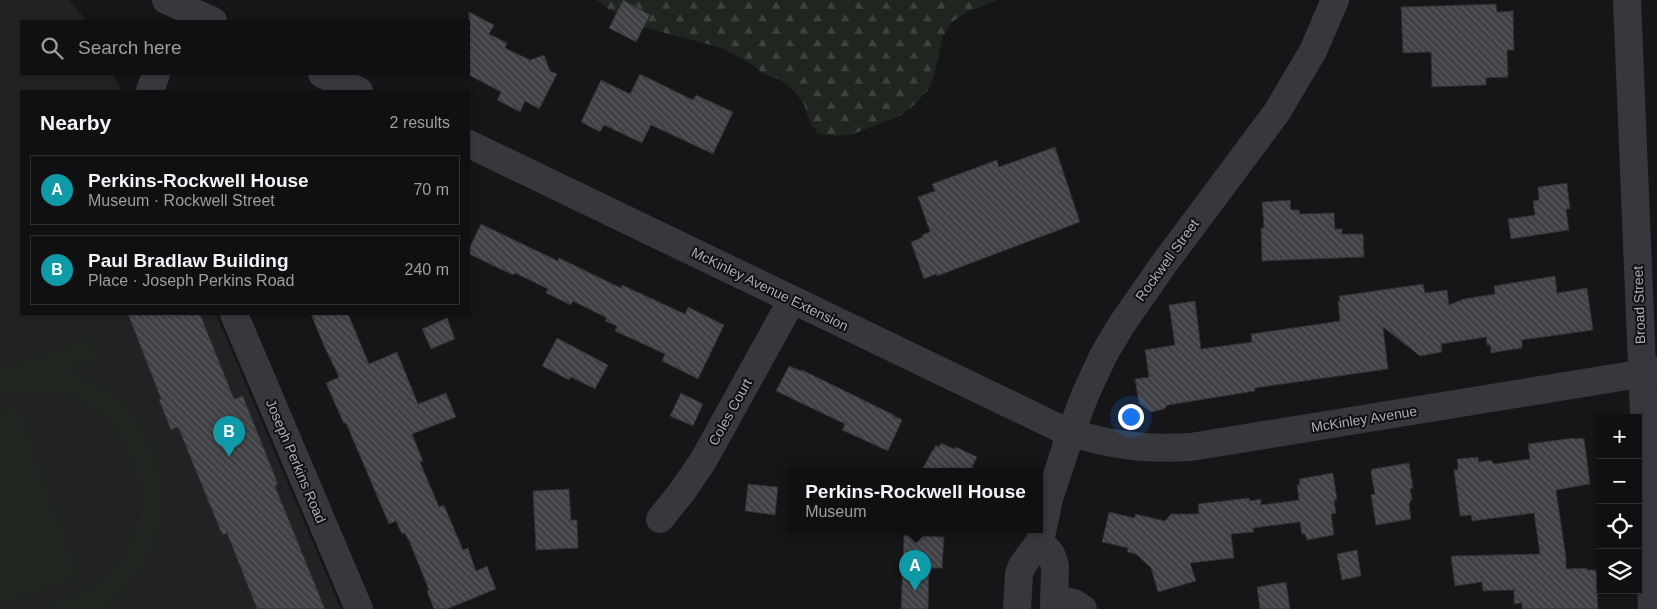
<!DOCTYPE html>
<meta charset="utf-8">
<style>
:root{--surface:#101012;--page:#1e1e20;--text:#f1f3f6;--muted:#9c9d9f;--line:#303032;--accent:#ea580c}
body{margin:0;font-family:Helvetica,sans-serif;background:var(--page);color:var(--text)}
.controls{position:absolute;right:15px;bottom:15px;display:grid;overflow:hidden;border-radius:0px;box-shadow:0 1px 4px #0004}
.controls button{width:45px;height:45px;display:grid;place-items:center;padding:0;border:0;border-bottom:1px solid var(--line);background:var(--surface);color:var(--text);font:25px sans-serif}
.you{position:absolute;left:1130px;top:416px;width:18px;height:18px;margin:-12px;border:4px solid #fff;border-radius:50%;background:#1a73e8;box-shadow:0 0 0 8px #1a73e833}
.badge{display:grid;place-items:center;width:32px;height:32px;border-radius:50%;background:var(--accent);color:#fff;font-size:16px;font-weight:700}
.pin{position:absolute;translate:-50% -41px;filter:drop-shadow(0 1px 2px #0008)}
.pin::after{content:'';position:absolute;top:26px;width:18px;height:15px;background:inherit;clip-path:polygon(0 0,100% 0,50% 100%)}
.popup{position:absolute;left:788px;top:468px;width:255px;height:65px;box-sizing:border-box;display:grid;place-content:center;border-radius:0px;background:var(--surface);filter:drop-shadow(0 1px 4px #0005);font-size:16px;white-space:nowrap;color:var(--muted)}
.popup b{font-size:19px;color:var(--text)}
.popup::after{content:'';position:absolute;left:50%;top:100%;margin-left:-10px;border:10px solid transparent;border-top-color:var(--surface)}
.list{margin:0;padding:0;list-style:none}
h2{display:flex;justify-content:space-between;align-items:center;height:65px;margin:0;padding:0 20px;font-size:21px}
h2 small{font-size:16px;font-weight:400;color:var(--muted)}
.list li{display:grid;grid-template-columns:32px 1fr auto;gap:15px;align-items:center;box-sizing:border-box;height:70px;margin:0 10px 10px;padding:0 10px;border:1px solid var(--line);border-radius:0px}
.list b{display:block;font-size:19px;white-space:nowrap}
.list p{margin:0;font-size:16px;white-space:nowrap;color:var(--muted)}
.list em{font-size:16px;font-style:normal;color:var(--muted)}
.icon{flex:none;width:28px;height:28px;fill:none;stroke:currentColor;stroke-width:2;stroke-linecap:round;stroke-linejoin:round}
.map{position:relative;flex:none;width:1657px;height:609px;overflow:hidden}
.search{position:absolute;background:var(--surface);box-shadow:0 1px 4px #0004;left:20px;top:20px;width:450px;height:55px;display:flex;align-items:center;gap:12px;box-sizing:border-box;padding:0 18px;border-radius:0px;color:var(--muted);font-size:19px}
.panel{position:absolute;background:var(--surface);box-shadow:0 1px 4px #0004;left:20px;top:90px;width:450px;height:225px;border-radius:0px}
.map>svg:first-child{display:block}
.built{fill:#222225}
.green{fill:#1e261f}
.forest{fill:url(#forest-firs)}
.building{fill:url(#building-back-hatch);stroke:#303034}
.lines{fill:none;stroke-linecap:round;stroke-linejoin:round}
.minor{stroke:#37383d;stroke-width:28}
.labels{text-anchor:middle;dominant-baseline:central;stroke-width:4;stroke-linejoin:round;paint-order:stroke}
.street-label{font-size:14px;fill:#a8adb8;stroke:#111113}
</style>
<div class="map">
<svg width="1657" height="609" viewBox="0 0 1657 609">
<defs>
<pattern id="forest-firs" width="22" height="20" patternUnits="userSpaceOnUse" patternTransform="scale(1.25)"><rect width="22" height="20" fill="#1e261f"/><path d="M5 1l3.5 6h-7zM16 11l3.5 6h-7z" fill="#3c433d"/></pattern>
<pattern id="building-back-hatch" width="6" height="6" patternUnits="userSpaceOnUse" patternTransform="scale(1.25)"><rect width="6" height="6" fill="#404145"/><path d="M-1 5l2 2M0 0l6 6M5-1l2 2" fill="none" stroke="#595a5e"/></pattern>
</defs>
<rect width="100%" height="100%" fill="#161618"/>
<path class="built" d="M 0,0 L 69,0 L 87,21 L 21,21 L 21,74 L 113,74 L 121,91 L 21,91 L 21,314 L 216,314 L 341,609 L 0,609 Z"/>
<path class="green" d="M 90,336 L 101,359 L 69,370 C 81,376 95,380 106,388 C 162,428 179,503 145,563 C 137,578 117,603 100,609 C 96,609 90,609 85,609 C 69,609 52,609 36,609 C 57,601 80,595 98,581 C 118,565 132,542 137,517 C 149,451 98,389 30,391 C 20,391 10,394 0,396 L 0,369 Z
M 18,404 L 80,577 L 0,606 L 0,410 Z"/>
<path class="forest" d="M 597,0 L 997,0 L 967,12 L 952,22 L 943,36 L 935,72 L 929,89 L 917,102 L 904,114 L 853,134 L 835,136 L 818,134 L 809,120 L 804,104 L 793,90 L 780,80 L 764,74 L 751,64 L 722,48 L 635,25 L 607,8 Z"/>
<path class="building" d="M 623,0 L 650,15 L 636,42 L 609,28 Z
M 1496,4 L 1497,12 L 1513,11 L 1514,50 L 1507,50 L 1508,77 L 1486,78 L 1486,85 L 1432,87 L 1431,52 L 1403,53 L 1401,7 Z
M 469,12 L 494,25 L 489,34 L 507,43 L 505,48 L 530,60 L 544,55 L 550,71 L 557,74 L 539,109 L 525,101 L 520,112 L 497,100 L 501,92 L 469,75 Z
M 640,74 L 693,100 L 696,95 L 733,112 L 713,154 L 651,125 L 642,143 L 604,125 L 600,132 L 581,122 L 601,80 L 630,94 Z
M 1055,147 L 1080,222 L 937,276 L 936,274 L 924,279 L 911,242 L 923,237 L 922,235 L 930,232 L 918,197 L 935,191 L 932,184 L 997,160 L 999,167 Z
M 1567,183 L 1570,209 L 1566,209 L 1569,230 L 1511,239 L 1508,219 L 1535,215 L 1533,201 L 1539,200 L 1538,187 Z
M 1290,200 L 1291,210 L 1299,210 L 1300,214 L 1334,213 L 1335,229 L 1342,229 L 1342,234 L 1363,234 L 1364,257 L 1262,261 L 1261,228 L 1264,228 L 1262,202 Z
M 481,224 L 558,261 L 559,258 L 621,288 L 622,285 L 685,314 L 688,307 L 724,325 L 698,379 L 662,361 L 665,354 L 615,331 L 617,326 L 605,321 L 607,318 L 573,301 L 571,305 L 546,293 L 548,289 L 515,273 L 513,275 L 469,254 L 469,249 Z
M 1555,276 L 1557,293 L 1587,288 L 1593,330 L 1522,340 L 1522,348 L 1491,353 L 1490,345 L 1487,345 L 1486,337 L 1441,344 L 1442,352 L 1420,356 L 1383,327 L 1388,369 L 1255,388 L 1255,391 L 1168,405 L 1164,409 L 1151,412 L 1139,403 L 1135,379 L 1149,377 L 1145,350 L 1175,345 L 1169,305 L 1195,301 L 1201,349 L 1252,342 L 1251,334 L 1340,321 L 1338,301 L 1340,301 L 1339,296 L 1423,284 L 1425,293 L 1447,290 L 1449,305 L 1464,299 L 1495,294 L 1494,286 Z
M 128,314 L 200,314 L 234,399 L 243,396 L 278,484 L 275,486 L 325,609 L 257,609 L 227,533 L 223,535 L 221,532 L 178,427 L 171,430 L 159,400 L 161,399 Z
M 311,314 L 348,314 L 369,364 L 397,352 L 418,404 L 446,393 L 456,417 L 412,434 L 423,461 L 420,462 L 439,507 L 444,505 L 463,550 L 468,548 L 476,571 L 487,566 L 496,589 L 447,609 L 434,609 L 427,591 L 429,590 L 410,543 L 405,533 L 402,534 L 396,521 L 389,524 L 346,423 L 344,424 L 333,399 L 326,383 L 339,377 L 324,346 Z
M 447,318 L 455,339 L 431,349 L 422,329 Z
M 557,338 L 608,365 L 595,389 L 571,377 L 569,380 L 542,366 Z
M 789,366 L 801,371 L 802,370 L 894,415 L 894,416 L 902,420 L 888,451 L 842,430 L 845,424 L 776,391 Z
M 681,393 L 703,404 L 693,426 L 670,416 Z
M 1574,438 L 1575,439 L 1584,438 L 1590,484 L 1556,490 L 1566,557 L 1566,569 L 1587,568 L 1587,570 L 1596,570 L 1598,609 L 1522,609 L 1522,603 L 1514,604 L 1514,590 L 1483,591 L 1482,582 L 1455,586 L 1451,556 L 1540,554 L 1534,513 L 1472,521 L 1471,515 L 1460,516 L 1454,470 L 1458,469 L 1457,459 L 1478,457 L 1479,462 L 1491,460 L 1494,464 L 1530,459 L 1528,444 Z
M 941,443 L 954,449 L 956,447 L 977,457 L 972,467 L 983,472 L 921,472 L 932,451 L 933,451 L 936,445 L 939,447 Z
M 1409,463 L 1413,488 L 1410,489 L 1412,499 L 1409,504 L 1411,519 L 1376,525 L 1371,495 L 1375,494 L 1371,473 L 1372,469 Z
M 1333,473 L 1337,500 L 1334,500 L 1336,513 L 1331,514 L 1334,535 L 1307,540 L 1305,534 L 1302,534 L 1300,522 L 1253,528 L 1254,532 L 1231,534 L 1234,558 L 1190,563 L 1196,581 L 1158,592 L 1151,568 L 1136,554 L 1127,552 L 1128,548 L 1102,542 L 1109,512 L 1135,518 L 1135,514 L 1165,521 L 1171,514 L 1199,514 L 1198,504 L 1249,498 L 1250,501 L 1261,499 L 1261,505 L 1299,500 L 1297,485 L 1300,485 L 1299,479 Z
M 748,484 L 778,487 L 775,515 L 745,511 Z
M 569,489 L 571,520 L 577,520 L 578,548 L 536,550 L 533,491 Z
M 904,535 L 944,537 L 942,568 L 929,568 L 928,609 L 901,609 Z
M 1357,550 L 1361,576 L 1342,580 L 1337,554 Z
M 1286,582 L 1290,609 L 1260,609 L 1257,587 Z"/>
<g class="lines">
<path class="minor" d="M 166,0 L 213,21
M 1627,0 L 1652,609
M 322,74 L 359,91
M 150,91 L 156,74
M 469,144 L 1057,427 C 1101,445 1144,450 1191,447 L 1657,371
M 234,314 L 359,609
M 660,519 L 681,493 L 703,461 L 792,300
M 1040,541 L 1051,554 L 1055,566 L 1054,609
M 1054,598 L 1074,603 L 1083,609
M 1017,609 L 1019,574 L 1022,566 L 1040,541 L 1049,499 L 1071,432 L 1085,395 L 1104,354 L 1122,324 L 1163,265 L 1277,112 L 1313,51 L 1335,0"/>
</g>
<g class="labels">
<g class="street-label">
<text transform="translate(1167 260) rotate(-54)">Rockwell Street</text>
<text transform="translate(770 289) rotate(26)">McKinley Avenue Extension</text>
<text transform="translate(1639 305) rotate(-92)">Broad Street</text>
<text transform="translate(730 412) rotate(-61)">Coles Court</text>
<text transform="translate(1364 419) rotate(-9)">McKinley Avenue</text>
<text transform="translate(296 461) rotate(67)">Joseph Perkins Road</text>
</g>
</g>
</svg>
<div class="controls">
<button>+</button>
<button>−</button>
<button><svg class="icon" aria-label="locate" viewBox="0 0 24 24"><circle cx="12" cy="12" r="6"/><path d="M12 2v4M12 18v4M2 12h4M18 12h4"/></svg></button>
<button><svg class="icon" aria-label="layers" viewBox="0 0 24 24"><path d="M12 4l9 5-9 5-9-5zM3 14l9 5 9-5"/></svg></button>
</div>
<div class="you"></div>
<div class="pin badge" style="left:915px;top:591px;background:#0f9aa8">A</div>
<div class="popup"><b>Perkins-Rockwell House</b>Museum</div>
<div class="pin badge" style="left:229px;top:457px;background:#0f9aa8">B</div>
<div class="search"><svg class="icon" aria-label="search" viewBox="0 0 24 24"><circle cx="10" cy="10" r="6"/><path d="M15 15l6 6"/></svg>Search here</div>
<section class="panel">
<h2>Nearby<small>2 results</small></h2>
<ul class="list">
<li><span class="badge" style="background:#0f9aa8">A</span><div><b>Perkins-Rockwell House</b><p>Museum · Rockwell Street</p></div><em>70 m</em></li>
<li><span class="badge" style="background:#0f9aa8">B</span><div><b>Paul Bradlaw Building</b><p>Place · Joseph Perkins Road</p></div><em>240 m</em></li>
</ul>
</section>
</div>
